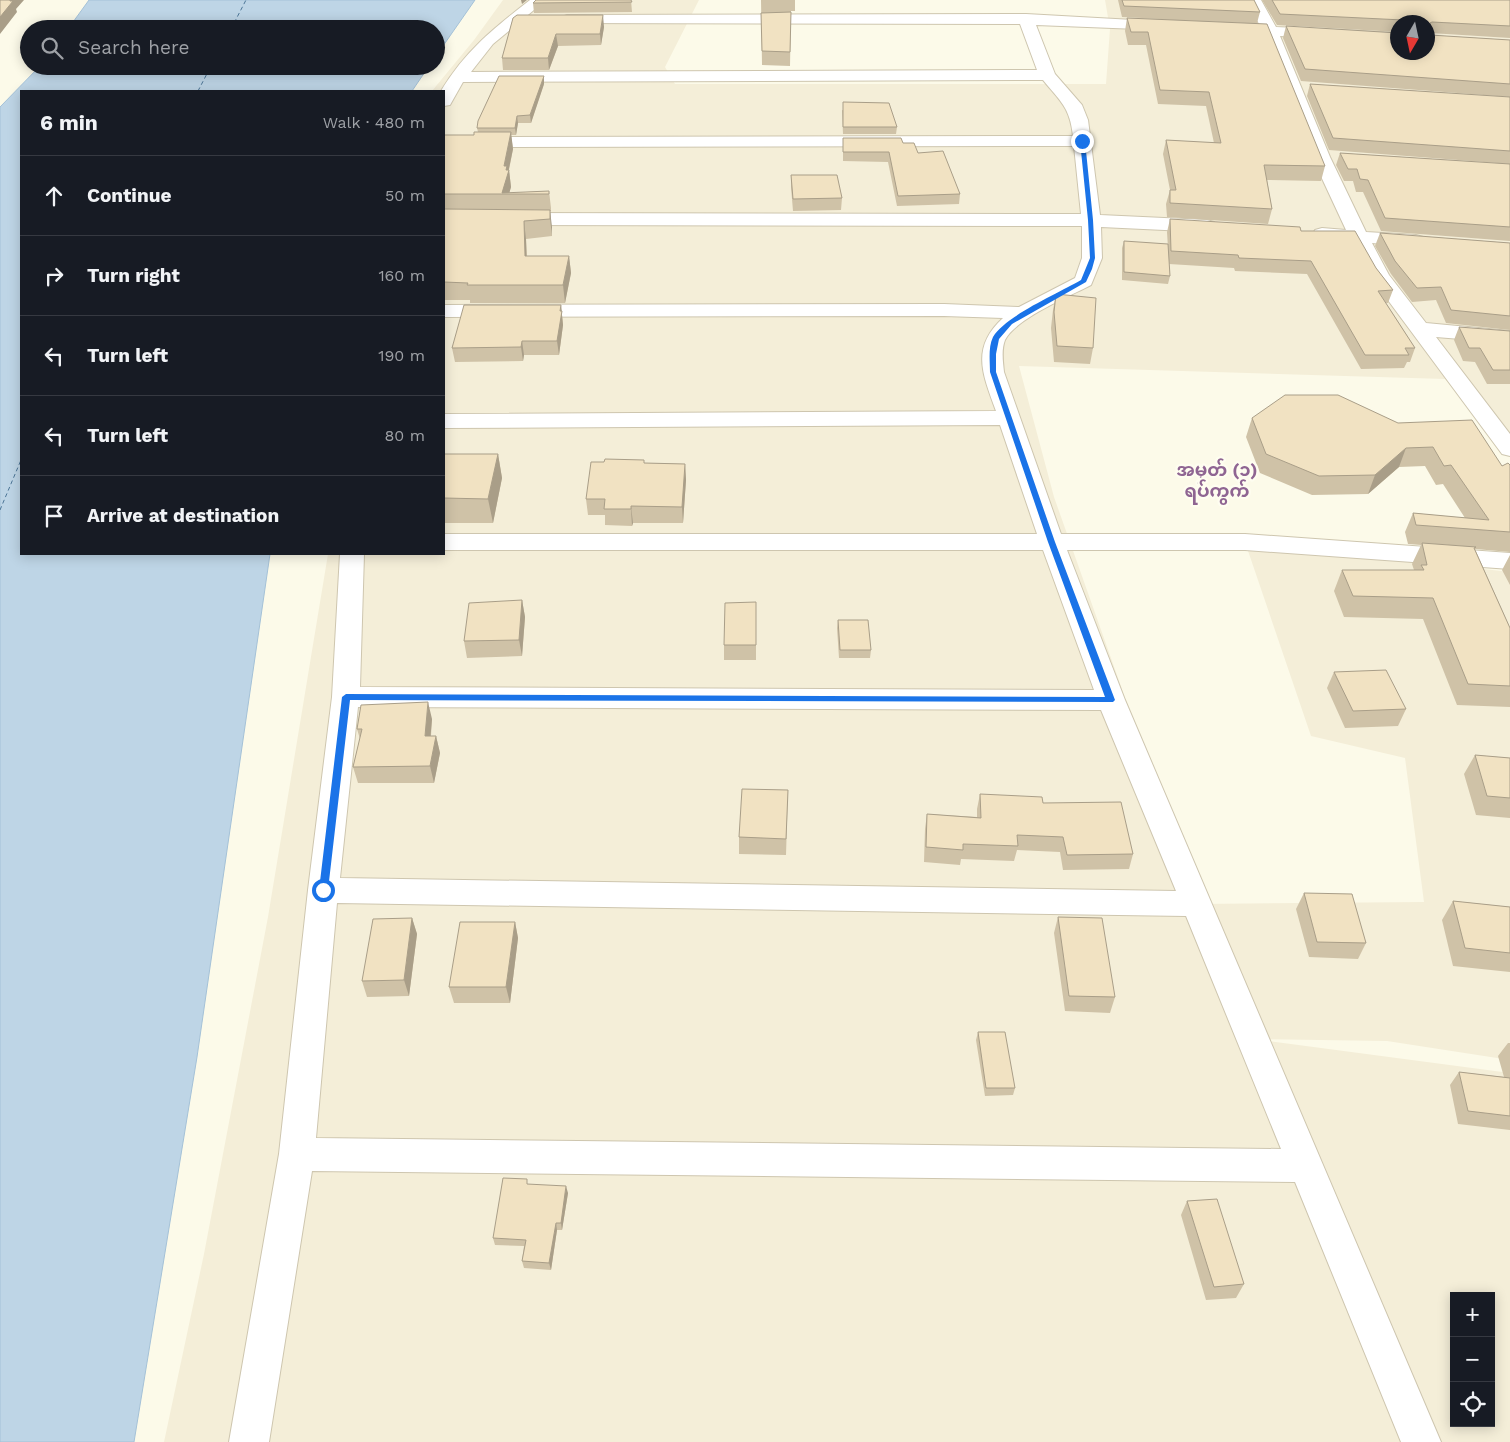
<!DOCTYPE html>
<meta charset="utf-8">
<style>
:root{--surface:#171b24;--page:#20242c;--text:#f1f3f6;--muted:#9ea1a6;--line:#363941}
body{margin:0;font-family:"Work Sans","Noto Sans Myanmar",sans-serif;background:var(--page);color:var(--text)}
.controls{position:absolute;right:15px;bottom:15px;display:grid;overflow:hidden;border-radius:0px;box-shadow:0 2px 12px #0003}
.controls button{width:45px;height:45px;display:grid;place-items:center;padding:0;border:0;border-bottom:1px solid var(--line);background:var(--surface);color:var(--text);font:25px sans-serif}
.compass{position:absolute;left:1390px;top:15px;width:45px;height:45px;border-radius:50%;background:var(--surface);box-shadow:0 2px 12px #0003;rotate:189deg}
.stop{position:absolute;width:15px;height:15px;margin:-11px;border:4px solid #1a73e8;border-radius:50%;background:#fff}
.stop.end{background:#1a73e8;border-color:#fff;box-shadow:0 1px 5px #0008}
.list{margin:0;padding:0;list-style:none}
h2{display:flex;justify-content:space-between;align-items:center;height:65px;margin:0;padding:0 20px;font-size:21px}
h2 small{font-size:16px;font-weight:400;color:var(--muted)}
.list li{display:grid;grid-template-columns:32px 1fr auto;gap:15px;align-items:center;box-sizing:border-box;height:80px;padding:0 20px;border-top:1px solid var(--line)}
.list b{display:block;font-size:19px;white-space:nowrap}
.list em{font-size:16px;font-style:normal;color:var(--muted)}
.icon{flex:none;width:28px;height:28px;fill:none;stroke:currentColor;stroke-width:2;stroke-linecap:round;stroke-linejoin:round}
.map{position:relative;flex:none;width:1510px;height:1442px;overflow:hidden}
.search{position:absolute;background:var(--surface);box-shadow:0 2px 12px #0003;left:20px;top:20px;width:425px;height:55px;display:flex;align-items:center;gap:12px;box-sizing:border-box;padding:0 18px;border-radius:28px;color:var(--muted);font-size:19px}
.panel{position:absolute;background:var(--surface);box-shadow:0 2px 12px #0003;left:20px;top:90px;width:425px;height:465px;border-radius:0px}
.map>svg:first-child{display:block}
.residential{fill:#f4eed8;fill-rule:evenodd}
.water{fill:#bed5e6;stroke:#a4c1d7}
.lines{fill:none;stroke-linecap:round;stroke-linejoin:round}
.ferry{stroke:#4d7697;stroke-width:1;stroke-dasharray:4 3;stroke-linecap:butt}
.street-casing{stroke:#cec6af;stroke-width:2}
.street{fill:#fff;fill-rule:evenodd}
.wall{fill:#cfc2a7}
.shaded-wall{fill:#a99e88}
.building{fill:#f1e2c2;stroke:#a99e88}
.route{fill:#1a73e8}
.labels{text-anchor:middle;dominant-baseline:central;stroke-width:4.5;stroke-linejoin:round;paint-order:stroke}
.quarter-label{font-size:18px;font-weight:bold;fill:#8f6592;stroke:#fefdf0}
</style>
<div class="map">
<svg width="1510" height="1442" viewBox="0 0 1510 1442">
<rect width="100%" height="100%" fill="#fcfae9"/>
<path class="residential" d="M 503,0 L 699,0 L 665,67 L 675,84 L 1106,84 L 1110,29 L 1105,0 L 1510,0 L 1510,454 L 1445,379 L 1019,366 L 1054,497 L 1198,904 L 1424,902 L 1405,758 L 1311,736 L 1245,542 L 1510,572 L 1510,1060 L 1387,1041 L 1252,1039 L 1510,1073 L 1510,1442 L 164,1442 L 204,1254 L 268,917 L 328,554 L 444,554 L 444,91 L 432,91 L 474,40 ZM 1398,22 L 1428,22 L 1428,52 L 1398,52 ZM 1454,1296 L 1491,1296 L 1491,1423 L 1454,1423 Z"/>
<path class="water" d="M 89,0 L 475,0 L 436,56 L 436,29 L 68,29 Z
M 40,66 L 429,66 L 412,91 L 21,91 L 21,554 L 270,554 L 197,1057 L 134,1442 L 0,1442 L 0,107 Z"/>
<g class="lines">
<path class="ferry" d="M 231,29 L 246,0
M 198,91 L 211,66
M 0,510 L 21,460"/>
<defs>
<path id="street" d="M 530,0 L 546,0 L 493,44 L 471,72 L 1037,70 L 1020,24 L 562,23 L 559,20 L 562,17 L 567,15 L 1026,14 L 1169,22 L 1172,25 L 1169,28 L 1164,30 L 1036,25 L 1055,74 L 1082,105 L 1088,120 L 1100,215 L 1207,220 L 1214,222 L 1216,226 L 1214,230 L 1207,232 L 1101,227 L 1102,258 L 1091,285 C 1070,296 1015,319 1005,340 C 1001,350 1003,362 1004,372 L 1061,534 L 1245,534 L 1510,553 L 1510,569 L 1245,550 L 1067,550 L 1125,700 L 1441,1442 L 1401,1442 L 1295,1182 L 312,1171 L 269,1442 L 229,1442 L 279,1154 L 308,890 L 332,697 L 340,554 L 364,554 L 360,687 L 1094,690 L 1043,550 L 444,550 L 444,534 L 1037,534 L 1000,425 L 444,428 L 444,414 L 996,411 C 983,375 970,348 1003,318 L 944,316 L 444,317 L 444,305 L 944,304 L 1019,307 L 1075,278 L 1082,258 L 1082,226 L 444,225 L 444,213 L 1081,214 L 1074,146 L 444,147 L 444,137 L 1073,136 C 1070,107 1060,101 1043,80 L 463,82 L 450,105 L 444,106 L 444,91 L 441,91 C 465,51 494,28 530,0 ZM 358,707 L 1101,710 L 1176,891 L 340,878 ZM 337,903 L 1186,916 L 1281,1149 L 316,1138 Z
M 1247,0 L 1261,0 L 1276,27 L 1398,33 L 1398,43 L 1280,36 L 1330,157 L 1366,232 L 1416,235 L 1423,237 L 1426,241 L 1423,245 L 1416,247 L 1372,243 L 1389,275 L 1426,323 L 1510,331 L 1510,343 L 1436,337 L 1510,434 L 1510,456 L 1502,454 L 1373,280 L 1352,242 L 1315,238 L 1313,234 L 1315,230 L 1322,228 L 1346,230 L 1312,157 L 1264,35 L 1227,32 L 1224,29 L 1227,26 L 1260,26 Z"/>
</defs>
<use href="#street" class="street-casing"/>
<use href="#street" class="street"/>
</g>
<path class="wall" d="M 631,0 L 632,12 L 534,13 L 533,3 Z
M 761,0 L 795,0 L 795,11 L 791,11 L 790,66 L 762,65 Z
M 1118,0 L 1254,0 L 1260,12 L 1257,23 L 1325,166 L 1321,181 L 1267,180 L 1272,209 L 1268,224 L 1167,217 L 1166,204 L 1170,190 L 1163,154 L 1166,140 L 1214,143 L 1206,106 L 1158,104 L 1146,45 L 1128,45 L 1125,31 L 1127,18 L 1162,19 L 1122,17 Z
M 1262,0 L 1510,0 L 1510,38 L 1430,33 L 1430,35 L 1510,40 L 1510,97 L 1301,81 L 1283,38 L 1286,26 L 1398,52 L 1428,22 L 1398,22 L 1398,32 L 1277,25 Z
M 513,18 L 604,27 L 601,45 L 558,46 L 549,70 L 503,70 L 502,58 Z
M 544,84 L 531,123 L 518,123 L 516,135 L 511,135 L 513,149 L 509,170 L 511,187 L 509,193 L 549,191 L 551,208 L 551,211 L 550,211 L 552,236 L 526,239 L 527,256 L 569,256 L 571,273 L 565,303 L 470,303 L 470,300 L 444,300 L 444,135 L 474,135 L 478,132 L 477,128 Z
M 1310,84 L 1510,97 L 1510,164 L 1329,150 L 1307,96 Z
M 842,110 L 897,127 L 896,134 L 843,134 Z
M 843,138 L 903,143 L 918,153 L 960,194 L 959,204 L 897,206 L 888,162 L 843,161 Z
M 1340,153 L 1510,164 L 1510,241 L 1381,231 L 1363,192 L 1356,192 L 1353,181 L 1344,181 L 1336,165 Z
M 791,175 L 842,198 L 841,210 L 793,211 L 791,187 Z
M 1170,219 L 1301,231 L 1376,268 L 1393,290 L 1388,303 L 1386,303 L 1415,348 L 1410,362 L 1407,362 L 1404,368 L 1361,369 L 1307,274 L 1235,271 L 1234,268 L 1169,264 L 1170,276 L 1168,284 L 1122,280 L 1122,248 L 1124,241 L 1168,248 L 1167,232 Z
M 1380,233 L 1510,243 L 1510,330 L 1446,323 L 1436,300 L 1412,302 L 1391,274 L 1375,246 Z
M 1056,294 L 1093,348 L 1090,364 L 1054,362 L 1051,328 L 1053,310 Z
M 561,305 L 563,325 L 559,355 L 524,355 L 523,361 L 455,362 L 452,348 Z
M 1459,327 L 1510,331 L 1510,384 L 1487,384 L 1475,362 L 1463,361 L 1454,340 Z
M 1252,418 L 1398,423 L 1502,466 L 1510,465 L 1510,552 L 1475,549 L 1510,628 L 1510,707 L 1457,705 L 1423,619 L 1344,617 L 1334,591 L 1342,570 L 1414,570 L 1412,564 L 1421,545 L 1408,544 L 1405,532 L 1413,513 L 1465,518 L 1443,484 L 1436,485 L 1425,466 L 1399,467 L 1368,494 L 1312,495 L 1260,473 L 1246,437 Z
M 444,454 L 498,454 L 502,478 L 493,523 L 444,523 Z
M 644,463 L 685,464 L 686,480 L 683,523 L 633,523 L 632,526 L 605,525 L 605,515 L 588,515 L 586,499 Z
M 1510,555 L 1510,585 L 1502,570 Z
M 522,600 L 525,617 L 522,656 L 467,658 L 464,641 Z
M 756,602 L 756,660 L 724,660 L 724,645 Z
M 838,620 L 871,650 L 870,658 L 839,658 L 837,628 Z
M 1334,672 L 1406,709 L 1398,726 L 1345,728 L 1327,688 Z
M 432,719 L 431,736 L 436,736 L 440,753 L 434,783 L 358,783 L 353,767 L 360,739 L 357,729 Z
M 1475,755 L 1510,758 L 1510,818 L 1476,815 L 1464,774 Z
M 788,790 L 786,855 L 739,854 L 739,837 Z
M 980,794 L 1043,803 L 1133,854 L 1129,869 L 1063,870 L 1060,852 L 1017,850 L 1014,861 L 961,859 L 960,865 L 924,862 L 925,829 L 927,814 L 977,817 L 977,809 Z
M 1304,893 L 1366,943 L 1358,959 L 1309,957 L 1296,909 Z
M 1453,901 L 1510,907 L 1510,972 L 1453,966 L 1442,920 Z
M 1058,917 L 1115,997 L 1110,1013 L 1065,1011 L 1054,933 Z
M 412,918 L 417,934 L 409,996 L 367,997 L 362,981 Z
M 515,922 L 518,938 L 510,1003 L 454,1003 L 449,987 Z
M 978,1032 L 1015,1088 L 1013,1095 L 985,1096 L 976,1040 Z
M 1508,1043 L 1510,1043 L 1510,1130 L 1458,1124 L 1450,1085 L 1459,1072 L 1504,1077 L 1498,1056 Z
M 528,1184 L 568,1193 L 562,1230 L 557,1230 L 551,1270 L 524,1268 L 522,1261 L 524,1246 L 495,1245 L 493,1238 Z
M 1187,1201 L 1244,1284 L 1236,1298 L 1206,1300 L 1181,1215 Z"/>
<path class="shaded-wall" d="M 10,0 L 24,0 L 16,9 L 17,12 L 0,34 L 0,17 Z
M 521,0 L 527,0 L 522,4 Z
M 603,15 L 604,27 L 601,45 L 600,34 Z
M 556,34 L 558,46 L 549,70 L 548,58 Z
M 544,76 L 544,84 L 531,123 L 530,115 Z
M 517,116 L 518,123 L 516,135 L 515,128 Z
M 511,132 L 513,149 L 508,173 L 509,170 L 511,187 L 509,194 L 502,194 L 504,166 Z
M 550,210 L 552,227 L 552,236 L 550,219 Z
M 524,221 L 526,239 L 527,274 L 525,256 Z
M 569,256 L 571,273 L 565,303 L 563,285 Z
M 561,305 L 563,325 L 559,355 L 557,341 L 560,311 Z
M 522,341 L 524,355 L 523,361 L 521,347 Z
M 1406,448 L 1399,467 L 1368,494 L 1375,475 Z
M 498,454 L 502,478 L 493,523 L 488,499 Z
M 685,464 L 686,480 L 683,523 L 682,507 Z
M 631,506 L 633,523 L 632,526 L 631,509 Z
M 522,600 L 525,617 L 522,656 L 519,640 Z
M 428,702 L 432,719 L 429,753 L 425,736 Z
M 436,736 L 440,753 L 434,783 L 430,766 Z
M 412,918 L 417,934 L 409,996 L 404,980 Z
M 515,922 L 518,938 L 510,1003 L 506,987 Z
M 566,1186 L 568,1193 L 562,1230 L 561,1223 Z
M 556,1223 L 557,1230 L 551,1270 L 549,1263 Z"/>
<path class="building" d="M 0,0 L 10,0 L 10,1 L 13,1 L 0,17 Z
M 536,0 L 631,0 L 632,2 L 533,3 Z
M 1122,0 L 1254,0 L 1260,12 L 1124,6 Z
M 1272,0 L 1510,0 L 1510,26 L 1432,22 L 1430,23 L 1430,35 L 1510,40 L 1510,84 L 1305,69 L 1286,26 L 1398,33 L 1398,52 L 1428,52 L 1428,22 L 1403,22 L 1403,20 L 1280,14 Z
M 791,12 L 790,52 L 762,51 L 761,13 Z
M 517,15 L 603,15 L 600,34 L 556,34 L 548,58 L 502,58 L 513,18 Z
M 1127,18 L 1267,24 L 1325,166 L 1264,165 L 1272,209 L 1170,203 L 1170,190 L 1176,190 L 1166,140 L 1221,143 L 1209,92 L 1160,90 L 1148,32 L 1131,32 Z
M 499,76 L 544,76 L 530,115 L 517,116 L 515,128 L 477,128 L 478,121 Z
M 1310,84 L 1510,97 L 1510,151 L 1333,138 Z
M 843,102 L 889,103 L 897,127 L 843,127 Z
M 474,132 L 511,132 L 504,166 L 507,166 L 506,170 L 509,170 L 502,193 L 549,191 L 549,194 L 444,194 L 444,135 L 474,135 Z
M 843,138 L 901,138 L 903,143 L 914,143 L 918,153 L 943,151 L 960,194 L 898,196 L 889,152 L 843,152 Z
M 1340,153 L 1510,164 L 1510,227 L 1385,218 L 1368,180 L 1360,179 L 1357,169 L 1348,169 Z
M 791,175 L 837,175 L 842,198 L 793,199 Z
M 444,209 L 550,210 L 550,219 L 524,221 L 525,256 L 569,256 L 563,285 L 467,285 L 468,283 L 444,282 Z
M 1170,219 L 1300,227 L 1301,231 L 1355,231 L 1376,268 L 1393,290 L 1378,291 L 1415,348 L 1405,348 L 1409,355 L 1365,355 L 1311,261 L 1239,258 L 1238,255 L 1171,251 Z
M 1380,233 L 1510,243 L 1510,316 L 1451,310 L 1441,287 L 1417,288 L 1395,261 Z
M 1124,241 L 1168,244 L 1170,276 L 1124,272 Z
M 1056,294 L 1096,298 L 1093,348 L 1057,346 L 1054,312 Z
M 464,305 L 561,305 L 560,311 L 562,311 L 557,341 L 522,341 L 521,347 L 452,348 Z
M 1459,327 L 1510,331 L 1510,370 L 1493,370 L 1480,348 L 1469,348 Z
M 1285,395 L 1338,395 L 1398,423 L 1472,420 L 1502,466 L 1508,463 L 1510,465 L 1510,532 L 1416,525 L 1413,513 L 1489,520 L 1451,465 L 1444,466 L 1433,447 L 1406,448 L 1375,475 L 1319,476 L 1266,454 L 1252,418 Z
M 444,454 L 498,454 L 488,499 L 444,498 Z
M 605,459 L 644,460 L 644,463 L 685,464 L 682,507 L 631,506 L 631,509 L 604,509 L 605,499 L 586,499 L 591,462 L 604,462 Z
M 1422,543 L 1476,547 L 1474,548 L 1510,628 L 1510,686 L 1468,684 L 1433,598 L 1353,596 L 1342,570 L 1424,570 L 1421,565 L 1427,565 Z
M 522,600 L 519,640 L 464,641 L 469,603 Z
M 756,602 L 756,645 L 724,645 L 725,603 Z
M 838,620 L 868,620 L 871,650 L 840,650 Z
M 1386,670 L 1406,709 L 1353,711 L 1334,672 Z
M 428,702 L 425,736 L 436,736 L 430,766 L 353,767 L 362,729 L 357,729 L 361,705 Z
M 1475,755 L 1510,758 L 1510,798 L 1487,796 Z
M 742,789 L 788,790 L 786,839 L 739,837 Z
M 980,794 L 1042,797 L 1043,803 L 1121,802 L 1133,854 L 1067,855 L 1063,837 L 1017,835 L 1018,846 L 963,844 L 963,850 L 926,847 L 927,814 L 981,818 Z
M 1304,893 L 1352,894 L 1366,943 L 1317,942 Z
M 1453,901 L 1510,907 L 1510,953 L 1465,948 Z
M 1058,917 L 1102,918 L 1115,997 L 1069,996 Z
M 412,918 L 404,980 L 362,981 L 373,919 Z
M 460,922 L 515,922 L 506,987 L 449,987 Z
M 978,1032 L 1005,1032 L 1015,1088 L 986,1088 Z
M 1459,1072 L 1510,1078 L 1510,1116 L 1468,1111 Z
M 503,1178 L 527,1179 L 527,1184 L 566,1186 L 561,1223 L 556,1223 L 549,1263 L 522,1261 L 526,1240 L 493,1238 Z
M 1217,1199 L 1244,1284 L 1214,1287 L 1187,1201 Z"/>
<path class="route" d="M 1082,139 L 1085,141 L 1093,220 L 1095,258 L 1092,269 L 1086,282 L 1012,324 L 999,339 L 996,354 L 996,372 L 1055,542 L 1115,700 L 1113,702 L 350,700 L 328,890 L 323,894 L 320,893 L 319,890 L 342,697 L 346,694 L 1105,697 L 1048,542 L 990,372 C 990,362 988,347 993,337 C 1005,316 1059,293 1081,280 L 1090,258 L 1088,220 L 1080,141 Z"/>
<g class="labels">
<g class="quarter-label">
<text x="1217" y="469">အမှတ် (၁)<tspan x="1217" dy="21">ရပ်ကွက်</tspan></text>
</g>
</g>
</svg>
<div class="controls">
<button>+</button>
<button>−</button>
<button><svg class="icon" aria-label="locate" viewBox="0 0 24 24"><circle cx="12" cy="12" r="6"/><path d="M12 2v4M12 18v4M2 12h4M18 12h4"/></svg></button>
</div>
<svg class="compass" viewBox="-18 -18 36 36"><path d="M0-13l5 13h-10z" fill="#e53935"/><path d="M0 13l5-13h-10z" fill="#9ea1a6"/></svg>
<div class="stop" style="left:323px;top:890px"></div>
<div class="stop end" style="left:1082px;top:141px"></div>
<div class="search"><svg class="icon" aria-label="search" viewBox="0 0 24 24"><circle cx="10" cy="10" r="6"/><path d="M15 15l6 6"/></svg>Search here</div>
<section class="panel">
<h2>6 min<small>Walk · 480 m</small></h2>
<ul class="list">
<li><svg class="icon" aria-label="ahead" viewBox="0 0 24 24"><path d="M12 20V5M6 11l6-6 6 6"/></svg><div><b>Continue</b></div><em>50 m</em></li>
<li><svg class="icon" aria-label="right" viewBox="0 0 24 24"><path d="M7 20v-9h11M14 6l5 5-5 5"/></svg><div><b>Turn right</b></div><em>160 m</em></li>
<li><svg class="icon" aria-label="left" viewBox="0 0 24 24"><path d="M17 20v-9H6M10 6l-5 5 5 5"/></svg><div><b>Turn left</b></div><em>190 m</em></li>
<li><svg class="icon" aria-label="left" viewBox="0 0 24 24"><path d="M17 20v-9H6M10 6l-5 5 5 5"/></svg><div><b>Turn left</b></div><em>80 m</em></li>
<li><svg class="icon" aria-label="arrive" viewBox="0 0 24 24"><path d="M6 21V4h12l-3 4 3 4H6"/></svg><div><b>Arrive at destination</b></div></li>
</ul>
</section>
</div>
